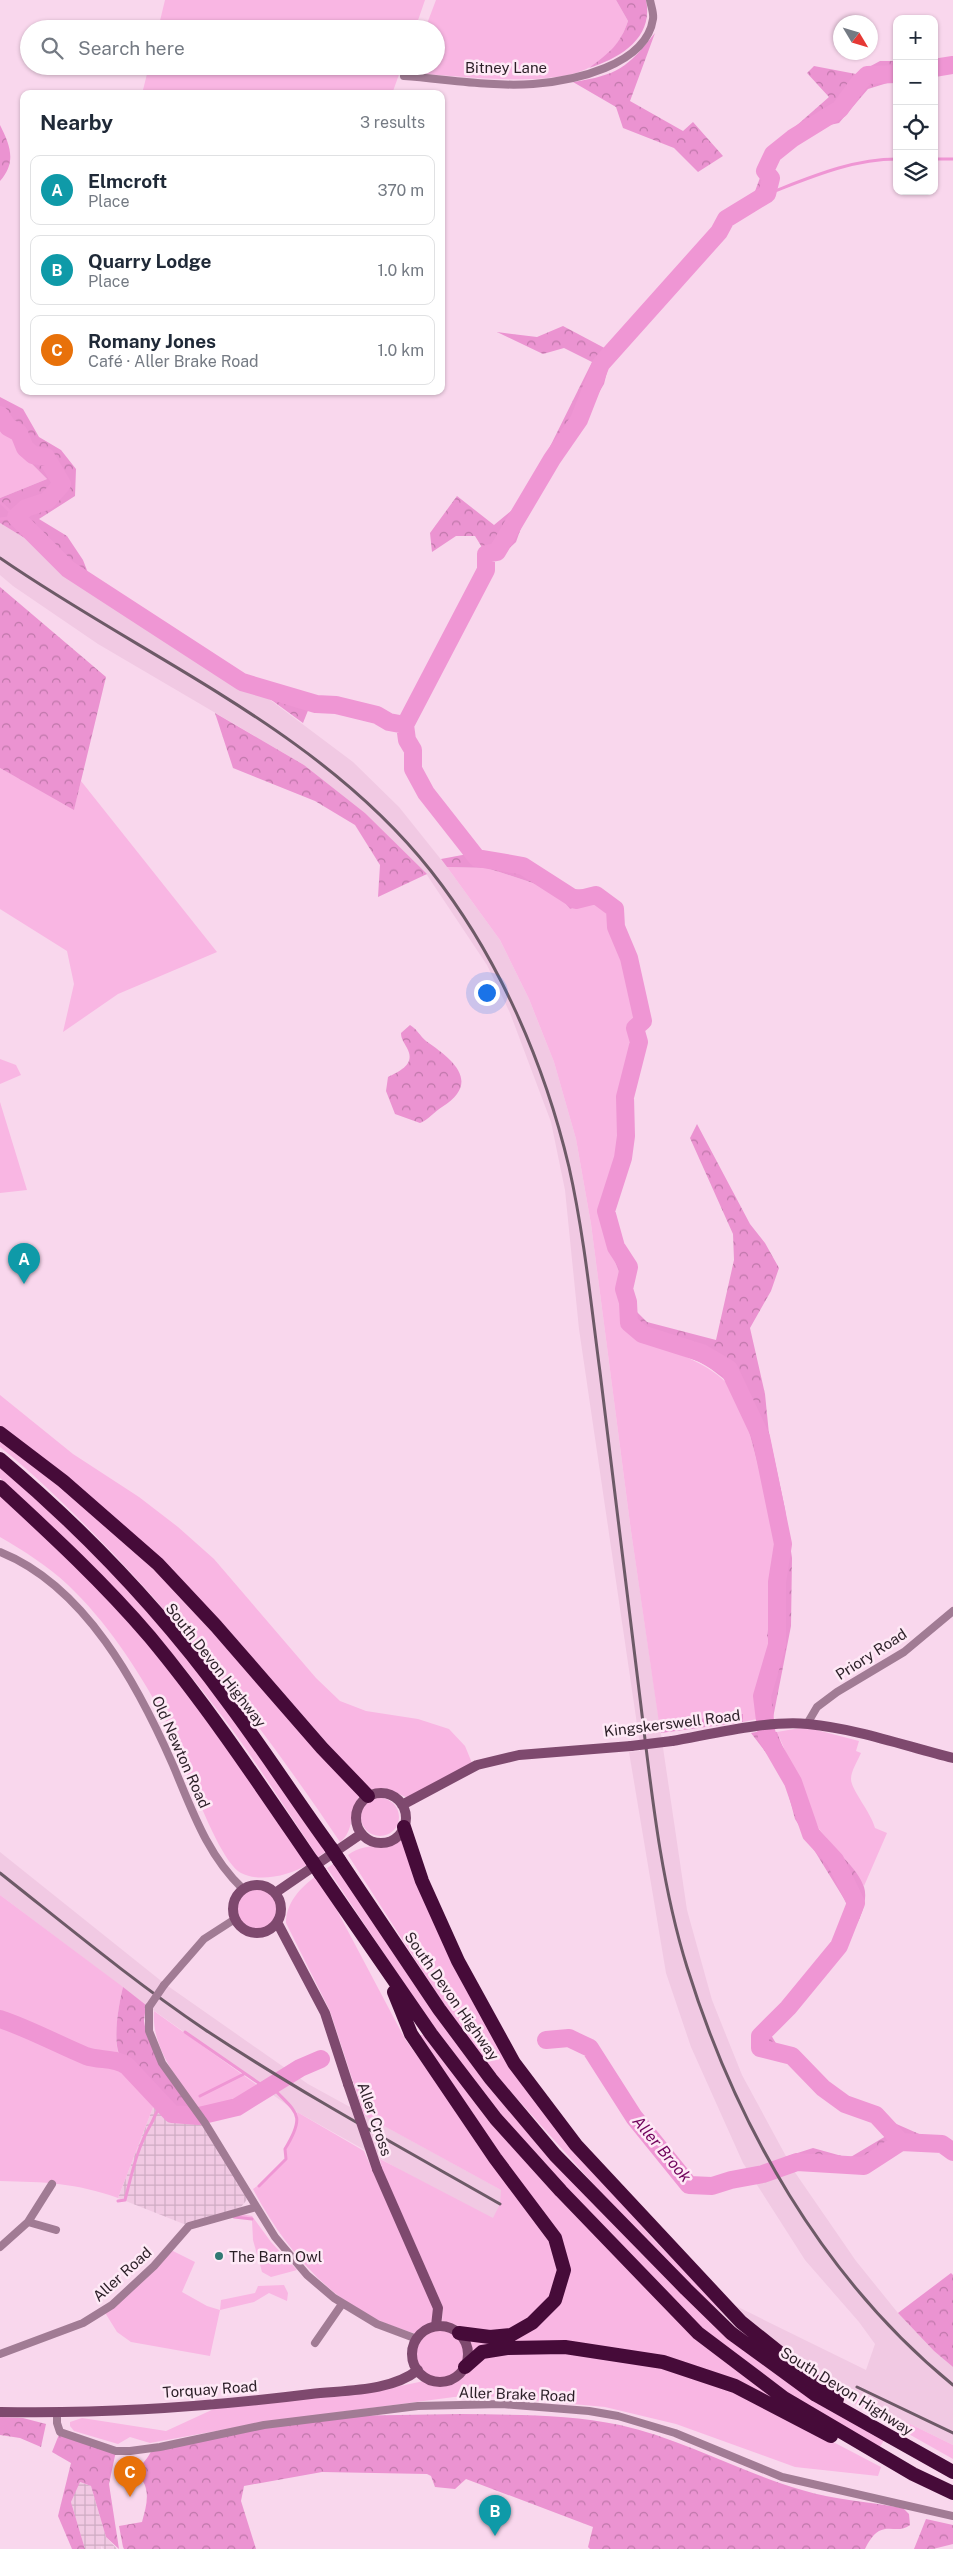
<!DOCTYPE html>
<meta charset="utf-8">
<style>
:root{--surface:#fff;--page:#f2f2f3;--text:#1f2937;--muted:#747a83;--line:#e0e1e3;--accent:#d93025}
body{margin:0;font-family:"Public Sans",sans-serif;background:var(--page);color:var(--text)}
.controls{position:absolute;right:15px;top:15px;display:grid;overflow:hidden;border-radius:10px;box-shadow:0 1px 4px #0004}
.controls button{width:45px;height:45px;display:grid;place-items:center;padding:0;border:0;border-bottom:1px solid var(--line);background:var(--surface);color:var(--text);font:25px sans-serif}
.compass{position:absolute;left:833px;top:15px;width:45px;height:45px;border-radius:50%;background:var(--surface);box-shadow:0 1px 4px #0004;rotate:128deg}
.you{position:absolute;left:486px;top:992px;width:18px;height:18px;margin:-12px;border:4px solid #fff;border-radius:50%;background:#1a73e8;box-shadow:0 0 0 8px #1a73e833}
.badge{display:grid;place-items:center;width:32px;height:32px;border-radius:50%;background:var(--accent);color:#fff;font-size:16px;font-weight:700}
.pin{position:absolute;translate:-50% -41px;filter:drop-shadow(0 1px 2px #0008)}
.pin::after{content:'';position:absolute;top:26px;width:18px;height:15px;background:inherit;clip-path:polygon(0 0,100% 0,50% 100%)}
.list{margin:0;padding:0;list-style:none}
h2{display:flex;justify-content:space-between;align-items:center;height:65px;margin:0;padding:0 20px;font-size:21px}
h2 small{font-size:16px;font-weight:400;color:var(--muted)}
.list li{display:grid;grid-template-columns:32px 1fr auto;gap:15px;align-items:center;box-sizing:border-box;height:70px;margin:0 10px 10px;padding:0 10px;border:1px solid var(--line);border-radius:10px}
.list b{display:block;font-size:19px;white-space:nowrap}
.list p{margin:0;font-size:16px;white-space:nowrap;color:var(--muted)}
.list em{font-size:16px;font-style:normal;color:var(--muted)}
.icon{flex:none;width:28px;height:28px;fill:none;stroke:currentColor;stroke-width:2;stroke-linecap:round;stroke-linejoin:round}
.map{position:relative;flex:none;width:953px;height:2549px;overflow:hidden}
.search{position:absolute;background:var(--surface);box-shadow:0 1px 4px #0004;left:20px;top:20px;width:425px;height:55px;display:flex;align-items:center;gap:12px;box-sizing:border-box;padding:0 18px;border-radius:28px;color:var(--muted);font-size:19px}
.panel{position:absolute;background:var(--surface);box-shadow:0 1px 4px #0004;left:20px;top:90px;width:425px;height:305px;border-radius:10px}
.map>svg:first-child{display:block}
.built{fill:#f1c9e3}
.industrial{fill:url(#industrial-grid)}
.green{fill:#f9b6e3}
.forest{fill:url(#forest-crowns)}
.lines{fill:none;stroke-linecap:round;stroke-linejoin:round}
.stream{stroke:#ef96d4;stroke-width:3}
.river{stroke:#ef96d4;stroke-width:18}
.street{stroke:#a17b94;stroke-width:8}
.secondary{stroke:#7e496e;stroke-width:10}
.highway{stroke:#460b39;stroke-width:14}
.rail{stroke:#6d5a67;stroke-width:3}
.street-bridge{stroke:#a17b94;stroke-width:8}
.secondary-bridge{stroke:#7e496e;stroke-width:10}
.highway-bridge{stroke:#460b39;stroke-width:14}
.poi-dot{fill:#317974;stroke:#fee9f6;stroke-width:2}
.labels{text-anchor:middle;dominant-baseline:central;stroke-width:5;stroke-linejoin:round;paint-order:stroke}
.street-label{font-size:15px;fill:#2b1f27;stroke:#fee9f6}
.poi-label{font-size:15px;fill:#2b1f27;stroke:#fee9f6;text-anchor:start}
.water-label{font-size:16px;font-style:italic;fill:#71045c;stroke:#fee9f6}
</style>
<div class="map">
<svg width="953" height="2549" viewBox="0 0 953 2549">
<defs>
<pattern id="industrial-grid" width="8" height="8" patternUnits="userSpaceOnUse" patternTransform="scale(1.25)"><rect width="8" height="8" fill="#f1c9e3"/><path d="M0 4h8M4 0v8" fill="none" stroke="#cfacc3"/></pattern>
<pattern id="forest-crowns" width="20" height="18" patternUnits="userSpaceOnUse" patternTransform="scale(1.25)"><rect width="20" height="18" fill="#eb93d1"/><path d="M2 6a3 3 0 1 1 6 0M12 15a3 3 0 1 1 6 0" fill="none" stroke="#bf77aa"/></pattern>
</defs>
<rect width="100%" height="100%" fill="#f9d7ed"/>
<path class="built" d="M 0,523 L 116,594 L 233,672 L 353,762 L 399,807 L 447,867 L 500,940 L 529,999 L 554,1062 L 576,1139 L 591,1224 L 631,1531 L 687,1910 L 712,2000 L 742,2075 L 794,2171 L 856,2261 L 898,2313 L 934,2351 L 953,2367 L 953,2445 L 493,2219 L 404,2172 L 297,2112 L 146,2005 L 0,1895 L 0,1852 L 165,1984 L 308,2084 L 516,2198 L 866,2370 L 875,2344 L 859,2322 L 805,2260 L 743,2163 L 691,2047 L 666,1973 L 629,1752 L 640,1751 L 639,1738 L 579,1329 L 565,1190 L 551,1122 L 510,1013 L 487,965 L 427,875 L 365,813 L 304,765 L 98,644 L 13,586 L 0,575 Z"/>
<path class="industrial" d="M 157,2097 L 172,2114 L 199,2116 L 250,2196 L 236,2213 L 189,2226 L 118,2198 Z
M 79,2482 L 91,2486 L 106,2537 L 117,2549 L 104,2549 L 101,2546 L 101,2549 L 85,2549 L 71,2502 Z"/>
<path class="green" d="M 165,0 L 425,0 L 415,29 L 158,29 Z
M 436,0 L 616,0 L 628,21 C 621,42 610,56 590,67 C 553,89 453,75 408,73 L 411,66 L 436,66 L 436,29 L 425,29 Z
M 149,66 L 402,66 L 392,94 L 142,94 Z
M 0,422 L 22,454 L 47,479 L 0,498 Z
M 0,768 L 74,809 L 81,781 L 217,952 L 118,994 L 63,1032 L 74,984 L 67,951 L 0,909 Z
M 447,867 L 487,868 L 542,886 L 556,892 L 570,909 L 605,900 L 615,909 L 616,927 L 629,958 L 643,1021 L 635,1028 L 639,1042 L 625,1097 L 626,1136 L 623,1158 L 606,1211 L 609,1222 L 608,1244 L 619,1272 L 629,1325 L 637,1335 C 676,1355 713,1361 740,1398 L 780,1547 L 767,1636 L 773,1654 L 758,1702 L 757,1719 L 743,1722 L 742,1714 L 659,1723 L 631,1531 L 591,1224 L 576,1139 L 554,1062 L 529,999 L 500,940 Z
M 0,1059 L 16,1065 L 21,1075 L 0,1084 Z
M 0,1102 L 27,1190 L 0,1193 Z
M 0,1395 L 73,1454 L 139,1497 L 178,1527 L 214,1559 L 316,1678 L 340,1701 L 366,1711 L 418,1719 L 449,1729 L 465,1746 L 472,1763 L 408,1798 L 385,1788 L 368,1790 L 226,1627 L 0,1428 Z
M 0,1438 L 60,1483 L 167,1582 L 360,1795 C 349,1811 355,1831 340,1842 C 266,1732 185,1626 92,1532 C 62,1502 33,1473 0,1447 Z
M 0,1467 L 40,1501 L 176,1637 L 328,1850 L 318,1857 C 286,1810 256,1761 222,1716 C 157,1629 79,1551 0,1478 Z
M 0,1495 C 50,1542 101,1588 145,1640 C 203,1711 256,1788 307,1865 C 290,1875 260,1883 241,1873 C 215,1859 179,1744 162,1714 C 137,1668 106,1621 68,1585 C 48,1566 24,1551 0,1537 Z
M 800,1728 L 813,1729 L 859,1741 L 856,1751 L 861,1753 C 858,1760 851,1771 851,1779 C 851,1790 871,1812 875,1828 L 887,1833 L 864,1886 L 848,1863 L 819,1829 L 777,1732 Z
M361 1817a19 19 0 1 1 38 0a19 19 0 1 1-38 0Z
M 403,1833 L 509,2065 L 652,2238 L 739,2326 L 700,2295 L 648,2245 L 496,2075 L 445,2006 L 348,1855 C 370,1839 386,1854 403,1833 Z
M 335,1863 L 537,2140 L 640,2252 L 714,2322 L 885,2439 L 879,2448 L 786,2395 L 703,2331 L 500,2118 L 419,2006 L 327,1868 Z
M 315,1877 L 331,1899 L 405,2039 L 550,2240 C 553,2249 560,2262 559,2270 C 555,2304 524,2331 490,2332 C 471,2333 459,2325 442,2321 L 443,2307 L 382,2169 L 380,2159 L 493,2218 L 500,2204 L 501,2190 L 364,2115 L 330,2011 L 286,1923 C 286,1903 300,1888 315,1877 Z
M236 1910a21 21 0 1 1 42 0a21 21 0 1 1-42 0Z
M 0,1895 L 123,1987 C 119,2003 112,2042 120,2057 C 128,2072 145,2085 157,2097 L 118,2198 C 76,2183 45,2182 0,2181 Z
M 154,2011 L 264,2090 L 237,2107 L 204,2115 C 182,2085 151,2050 154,2011 Z
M 416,2035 L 425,2035 L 565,2202 L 781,2401 L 735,2382 L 556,2342 L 470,2359 L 471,2348 L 467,2337 L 535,2325 L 568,2269 Z
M 297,2112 L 364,2151 L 434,2309 L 432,2324 L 416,2334 C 396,2327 376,2321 359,2310 C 314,2283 277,2235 253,2189 L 269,2178 L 286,2159 L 285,2151 C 292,2140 299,2125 297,2112 Z
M 236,2213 L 252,2216 L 271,2242 L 297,2270 L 271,2277 L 262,2272 L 253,2240 L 252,2220 L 237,2217 L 211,2220 Z
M 169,2249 L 195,2262 L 182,2292 L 207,2306 L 220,2310 L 221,2300 L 255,2293 L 258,2286 L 284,2285 L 288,2293 L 287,2301 L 269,2293 L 254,2302 L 220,2310 L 210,2356 L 131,2342 L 117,2332 L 104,2311 Z
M416 2355a25 25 0 1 1 50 0a25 25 0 1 1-50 0Z
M 565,2350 L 661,2367 L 734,2390 L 881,2467 L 878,2476 L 795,2467 L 676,2424 L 605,2407 L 486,2396 L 454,2397 L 265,2422 L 150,2443 L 130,2437 L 118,2444 L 74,2431 L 70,2426 L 70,2422 L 82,2418 L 166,2431 L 216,2408 L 381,2390 L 424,2381 L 442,2385 L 461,2377 L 483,2355 Z
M 853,2396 L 953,2445 L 953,2459 L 852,2402 Z"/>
<path class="forest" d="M 616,0 L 646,0 C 654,38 620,58 589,68 C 609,53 620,45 628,21 Z
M 655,33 L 630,101 L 683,131 L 693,122 L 723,156 L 698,172 L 674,148 L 623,128 L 616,107 L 573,82 C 618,75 627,68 655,33 Z
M 880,61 L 897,61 L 897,80 L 868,89 L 839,123 L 816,128 L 765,170 L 771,178 L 767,194 L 751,202 L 771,148 L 829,97 L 807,73 L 814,66 L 856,74 Z
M 0,125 C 10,145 17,162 0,181 Z
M 563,326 L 612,352 L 604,384 L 526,514 L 516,542 L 496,561 L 486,554 L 475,536 L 456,536 L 432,552 L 430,533 L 457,496 L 494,525 L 523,501 L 592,362 L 564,348 L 543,354 L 497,332 L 537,337 Z
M 0,397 L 23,409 L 39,437 L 61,450 L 76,469 L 75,496 L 39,519 L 67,536 L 83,560 L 90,578 L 0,523 L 0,498 L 47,479 L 22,454 L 0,422 Z
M 0,587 L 106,677 L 74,810 L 0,768 Z
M 233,672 L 313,698 L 303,723 Z
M 215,713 L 304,765 L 365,813 L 427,874 L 378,897 L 380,865 L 355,825 L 315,801 L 233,768 Z
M 473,853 L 516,861 L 569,889 L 598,890 L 605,900 L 570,909 L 556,892 L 542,886 L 487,868 L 447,867 L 441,859 Z
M 410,1025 C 417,1029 420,1036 426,1041 C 452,1059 482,1082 442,1107 C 434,1112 428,1120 420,1123 L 395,1114 L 386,1091 L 388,1077 C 400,1071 416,1064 407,1048 C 404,1042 401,1039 401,1033 Z
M 697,1124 L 750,1224 L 765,1243 L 779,1268 L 771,1291 L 750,1328 L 765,1394 L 769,1434 L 785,1509 L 792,1558 L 791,1626 L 773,1718 L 757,1719 L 758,1702 L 773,1654 L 767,1636 L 780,1547 L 740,1398 L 728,1382 L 706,1365 L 637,1335 L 629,1326 L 619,1272 L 608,1244 L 609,1222 L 616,1247 L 629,1267 L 636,1311 L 647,1322 L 716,1340 L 734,1260 L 733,1234 L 690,1138 Z
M 743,1714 L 743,1722 L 661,1733 L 659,1723 Z
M 766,1730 L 777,1732 C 788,1760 803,1806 819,1830 C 830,1846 858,1868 864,1887 C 876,1924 795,2007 771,2035 L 777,2045 L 792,2056 L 754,2053 L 751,2047 L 755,2036 L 784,2005 L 828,1949 L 847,1917 L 846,1902 L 795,1819 L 787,1789 L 777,1767 L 751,1733 Z
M 123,1987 L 146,2005 L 144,2021 L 146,2032 L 196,2117 L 172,2114 C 158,2099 128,2073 120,2056 C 112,2041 119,2003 123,1987 Z
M 876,2115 L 942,2144 L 903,2149 L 871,2167 L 794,2171 L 785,2157 L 813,2148 L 849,2158 L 886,2136 Z
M 951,2273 L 953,2275 L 953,2367 L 934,2351 L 898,2313 Z
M 461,2414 C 514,2415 568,2414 620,2425 C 683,2439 740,2472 802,2490 C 835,2500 870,2502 903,2508 L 909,2514 L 910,2525 C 895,2537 881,2515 865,2549 L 590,2549 L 588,2547 L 593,2527 L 466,2479 L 455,2489 L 435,2487 L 431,2476 L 427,2474 L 322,2472 L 244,2486 L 241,2501 L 256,2549 L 124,2549 L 123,2547 L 119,2526 L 142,2522 C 147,2504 152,2487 136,2473 C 141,2464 149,2458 152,2449 L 202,2438 L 337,2416 Z
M 0,2417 L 23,2418 L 46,2424 L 41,2447 L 20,2438 L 0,2435 Z
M 60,2432 L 116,2451 L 109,2484 L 119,2549 L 106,2537 L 91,2486 L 80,2482 L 71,2502 L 85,2549 L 72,2549 L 58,2516 L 71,2463 L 52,2452 Z
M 926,2519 L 953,2525 L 953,2544 L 933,2549 L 914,2549 Z"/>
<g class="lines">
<path class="stream" d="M 934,159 L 953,159
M 767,194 C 809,178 851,159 897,159
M 0,502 L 16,517
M 0,519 L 16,517
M 185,2032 L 266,2088
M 200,2096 L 244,2074
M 259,2186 L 286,2159 L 285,2149 C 307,2113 296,2113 271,2086
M 118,2201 L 125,2200 C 132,2173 137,2148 151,2124 C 155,2117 156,2110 163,2104
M 234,2217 L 252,2219"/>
<path class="river" d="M 934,68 L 953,65
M 0,415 L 8,427 L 19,433 L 25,448 L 33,455 L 46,457 L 62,484 L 47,501 L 26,508 L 16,517 L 68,569 L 242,682 L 316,704 L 336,705 L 377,715 L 389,722 L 405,725 L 407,740 L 413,750 L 413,769 L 426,793 L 477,858 L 523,866 L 576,900 L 596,895 L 615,909 L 616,927 L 629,958 L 643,1021 L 635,1028 L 639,1042 L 625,1097 L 626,1136 L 623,1158 L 606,1211 L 616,1247 L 629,1267 L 624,1289 L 628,1302 L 629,1323 L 642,1334 L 702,1353 L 729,1369 L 761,1437 L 783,1544 L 777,1582 L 777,1645 L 762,1696 L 767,1737 L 793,1782 L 811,1834 L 835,1860 L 856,1903 L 839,1946 L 788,2008 L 760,2036 L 760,2048 L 792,2056 L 823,2088 L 845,2104 L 876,2115 L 901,2142
M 405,725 L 486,570 L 486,554 L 497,552 L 552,459 L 579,420 L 601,364 L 719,232 L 726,219 L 767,194 L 771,178 L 765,171 L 773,154 L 793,138 L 840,109 L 858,84 L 867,75 L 897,74
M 0,2019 C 30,2029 57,2044 86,2056 C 100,2061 114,2057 127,2066 L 172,2114 L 199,2116 L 237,2107 L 300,2068 L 321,2059
M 546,2040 L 569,2038 L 590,2048 L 634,2117 L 689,2185 L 712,2186 L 731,2180 L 763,2174 L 797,2162 L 864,2166 L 901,2142 L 942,2144 L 953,2152"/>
<path class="street" d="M 404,76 C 446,79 491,87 533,84 C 572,81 646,66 653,19 C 654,13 651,6 650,0
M 0,1552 C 85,1586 138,1685 173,1765 C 192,1810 207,1855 243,1889
M 807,1724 L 817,1707 L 837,1692 L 904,1652 L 953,1611
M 164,1985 L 204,1939 L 235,1919
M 149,2007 L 149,2031 L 162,2063 L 205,2123 L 275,2237 L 307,2275 L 334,2298 L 377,2324 L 417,2339
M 28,2222 L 56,2230
M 0,2247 L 28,2222 L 52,2184
M 315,2343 L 342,2304
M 0,2354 L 83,2323 L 112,2305 L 154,2266 L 189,2226 L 256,2207
M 57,2413 L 57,2423 L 60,2432 L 116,2451 L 130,2451 L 160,2447 L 264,2425 L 418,2406 L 502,2404 L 589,2411 L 618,2416 L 675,2433 L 782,2477 L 953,2516"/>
<path class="secondary" d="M 672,1741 C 712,1734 768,1720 808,1724 C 858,1729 905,1746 953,1758
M356 1818a25 25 0 1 1 50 0a25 25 0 1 1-50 0Z
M 402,1805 L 477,1765 L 519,1755 L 631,1746
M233 1909a24 24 0 1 1 48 0a24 24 0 1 1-48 0Z
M 275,1893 L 361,1834
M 277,1922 L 325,2013 L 348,2084
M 377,2169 L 438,2308 L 436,2326
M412 2354a28 28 0 1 1 56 0a28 28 0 1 1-56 0Z
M 0,2412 C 104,2414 208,2407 311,2394 C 345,2390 390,2392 418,2370"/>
<path class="highway" d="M 0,1433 L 63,1481 L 158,1564 L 216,1626 L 322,1748 L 368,1796
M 0,1459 C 84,1530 163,1613 228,1702 C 264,1750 296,1800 331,1848
M 0,1487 C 52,1535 104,1583 150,1637 C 209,1708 260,1785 312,1861
M 404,1827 L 422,1881 L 458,1961 L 514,2063 L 576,2145 L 741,2322 L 837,2399
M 339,1860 L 439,2009 L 491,2079 L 555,2155 L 686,2289 L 731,2333 L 816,2395 L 953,2472
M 320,1873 L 431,2034 L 496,2119 L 561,2191 L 698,2333 L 784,2398 L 913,2474 L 953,2493
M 394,1992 L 411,2034 L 495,2158 L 555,2238 L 564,2270 L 555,2300 L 532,2323 L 511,2335 L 490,2337 L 459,2333
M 465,2367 L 482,2352 L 507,2348 L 565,2347 L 663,2362 L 735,2386 L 831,2436"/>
<path class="rail" d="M 0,558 C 146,659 319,729 431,871 C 498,956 544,1062 569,1167 C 584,1234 591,1304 600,1372 C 613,1481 627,1589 640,1698 C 651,1787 660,1880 687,1967 C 736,2125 823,2279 953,2385
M 0,1873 C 67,1926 133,1981 204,2029 C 299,2092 400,2147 500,2204
M 857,2387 L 953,2433"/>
<path class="street-bridge" d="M 149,2007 L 164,1985"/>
<path class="secondary-bridge" d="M 631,1746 L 672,1741
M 348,2084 L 377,2169"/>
<path class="highway-bridge" d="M 331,1848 L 339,1860
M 312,1861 L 320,1873"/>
</g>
<circle class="poi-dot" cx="219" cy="2256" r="5"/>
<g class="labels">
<g class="street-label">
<text x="506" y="67">Bitney Lane</text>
<text transform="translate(871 1654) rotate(-33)">Priory Road</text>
<text transform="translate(216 1665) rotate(52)">South Devon Highway</text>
<text transform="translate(672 1723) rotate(-7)">Kingskerswell Road</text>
<text transform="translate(181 1752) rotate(66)">Old Newton Road</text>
<text transform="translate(452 1996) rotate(55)">South Devon Highway</text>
<text transform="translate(375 2119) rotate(71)">Aller Cross</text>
<text transform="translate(122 2274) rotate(-42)">Aller Road</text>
<text transform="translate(210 2389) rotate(-4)">Torquay Road</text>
<text transform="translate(847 2391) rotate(32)">South Devon Highway</text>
<text transform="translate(517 2394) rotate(2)">Aller Brake Road</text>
</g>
<g class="poi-label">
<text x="229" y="2256">The Barn Owl</text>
</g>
<g class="water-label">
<text transform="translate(662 2149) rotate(50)">Aller Brook</text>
</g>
</g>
</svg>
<div class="controls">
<button>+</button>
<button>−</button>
<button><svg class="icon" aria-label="locate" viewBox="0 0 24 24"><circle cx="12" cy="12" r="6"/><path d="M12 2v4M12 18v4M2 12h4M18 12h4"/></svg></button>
<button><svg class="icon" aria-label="layers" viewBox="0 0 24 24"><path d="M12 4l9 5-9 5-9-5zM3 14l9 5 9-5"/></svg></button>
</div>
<svg class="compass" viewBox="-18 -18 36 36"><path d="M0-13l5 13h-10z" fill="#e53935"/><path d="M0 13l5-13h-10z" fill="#747a83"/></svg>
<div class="you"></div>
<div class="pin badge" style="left:24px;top:1284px;background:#0f9aa8">A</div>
<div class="pin badge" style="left:495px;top:2536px;background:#0f9aa8">B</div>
<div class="pin badge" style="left:130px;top:2497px;background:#e8710a">C</div>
<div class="search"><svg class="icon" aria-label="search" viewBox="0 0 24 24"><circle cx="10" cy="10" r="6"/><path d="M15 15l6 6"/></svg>Search here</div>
<section class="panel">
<h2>Nearby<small>3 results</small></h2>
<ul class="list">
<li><span class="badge" style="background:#0f9aa8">A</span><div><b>Elmcroft</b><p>Place</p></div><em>370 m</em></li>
<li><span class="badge" style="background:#0f9aa8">B</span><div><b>Quarry Lodge</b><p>Place</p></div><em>1.0 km</em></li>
<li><span class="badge" style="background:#e8710a">C</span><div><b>Romany Jones</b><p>Café · Aller Brake Road</p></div><em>1.0 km</em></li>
</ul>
</section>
</div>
